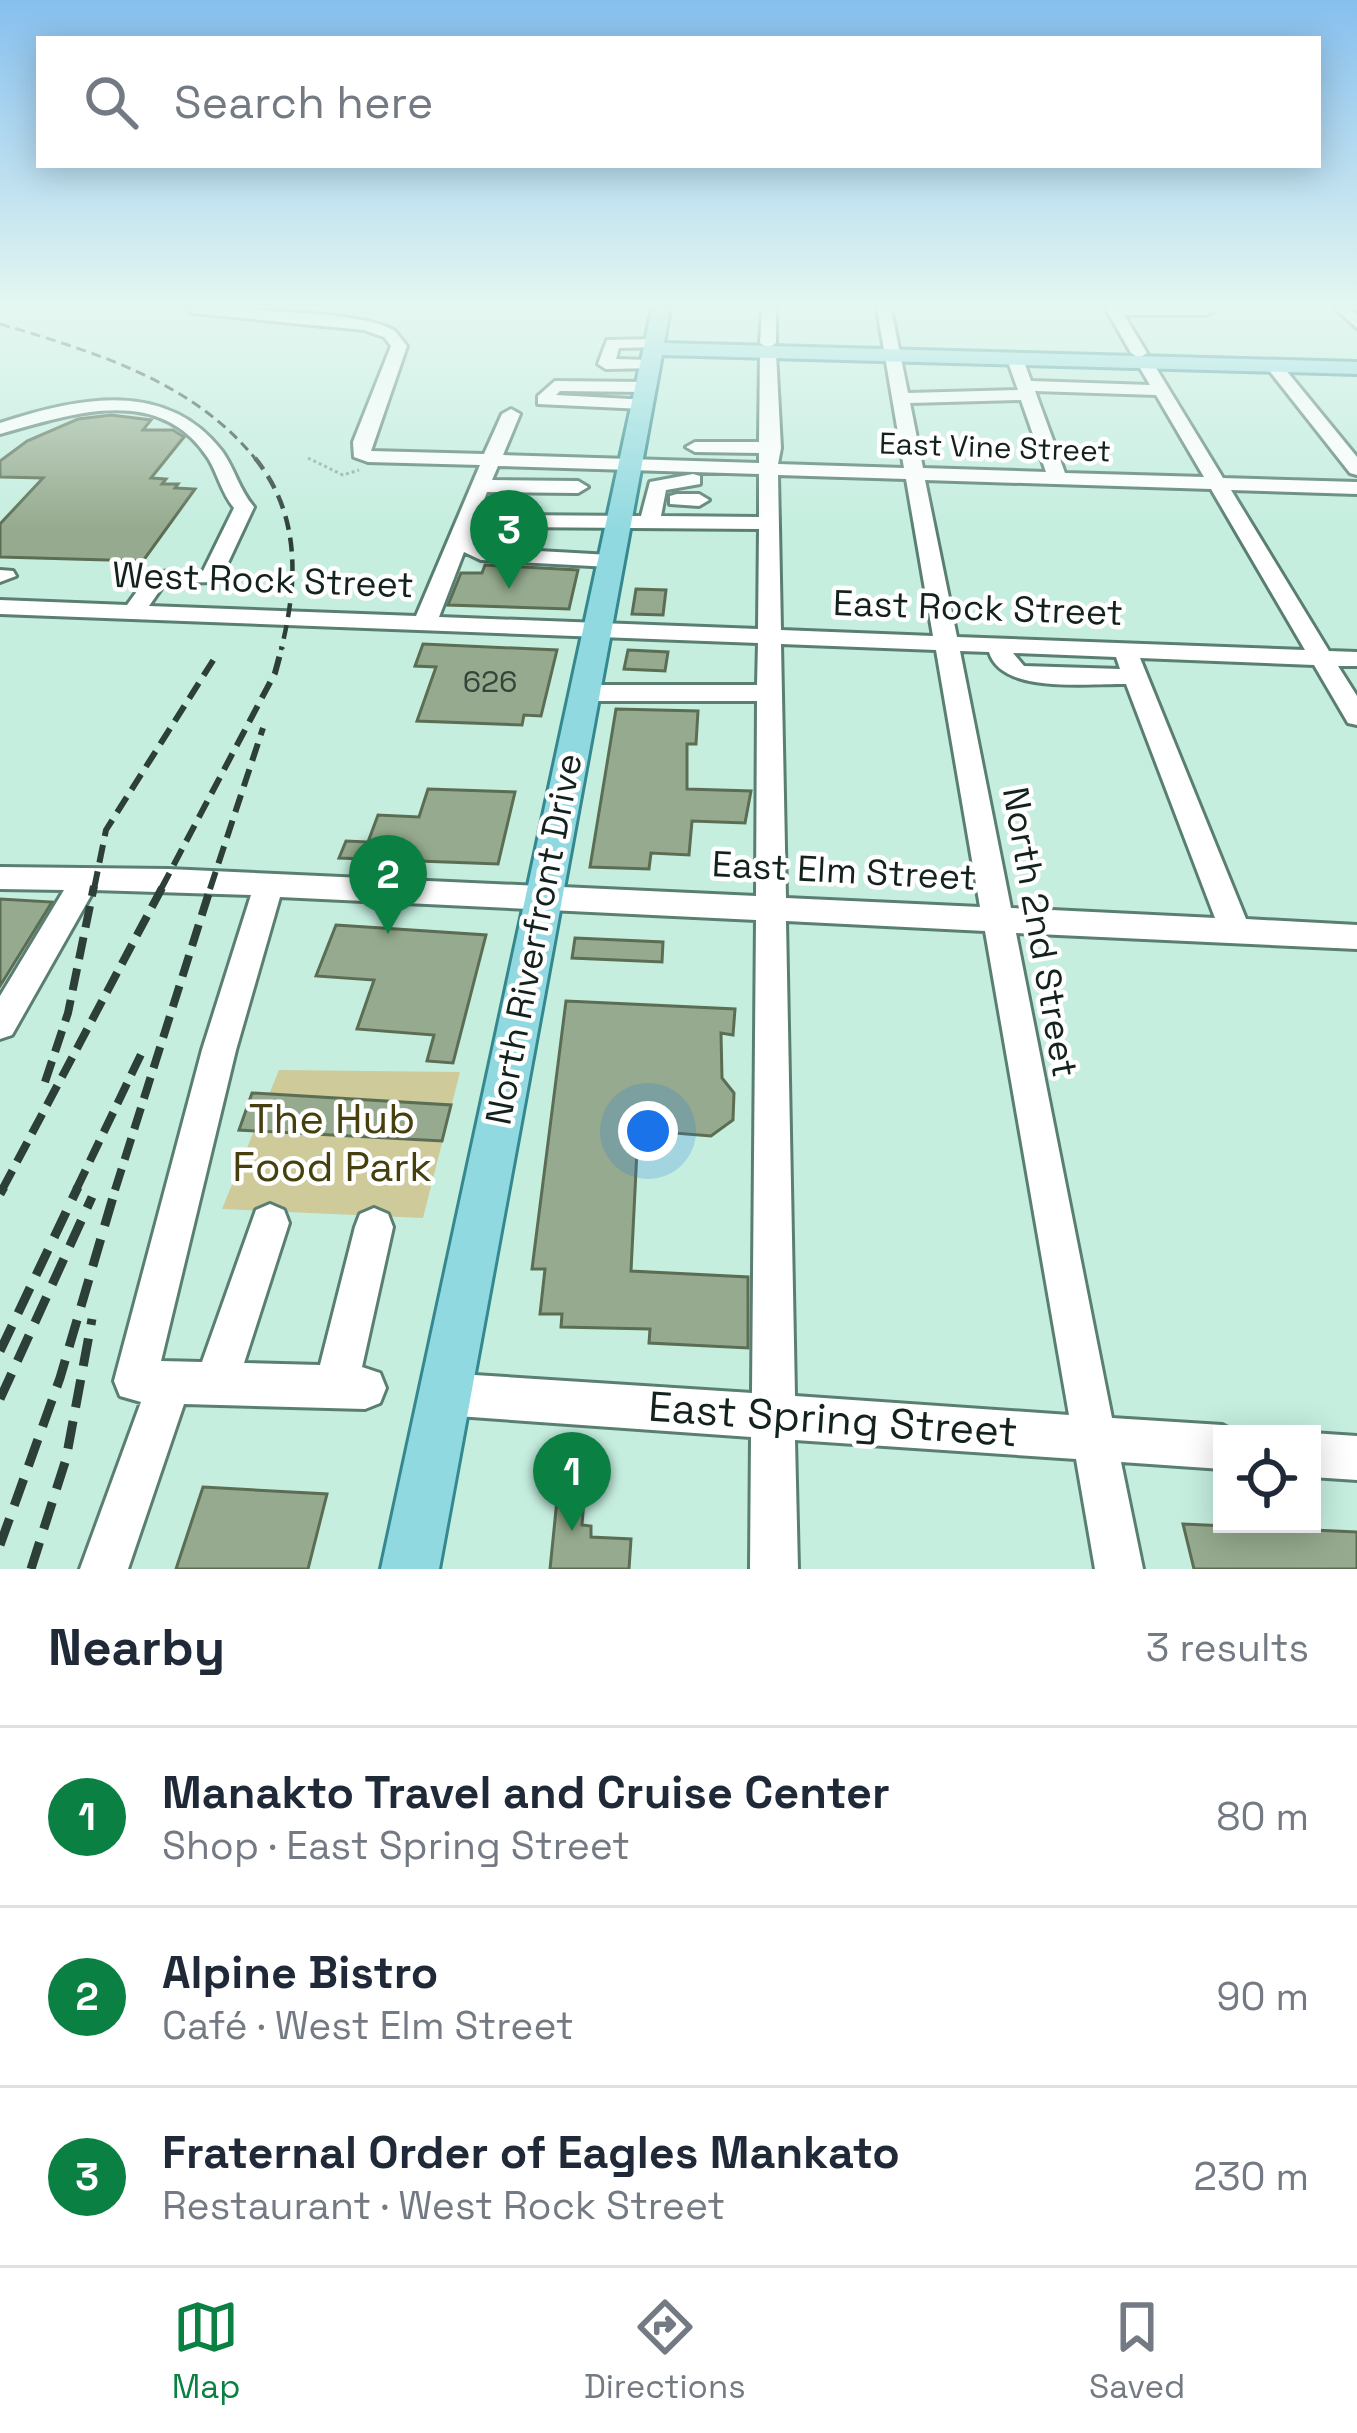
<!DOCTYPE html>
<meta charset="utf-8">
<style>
:root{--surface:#fff;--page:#f6f6f7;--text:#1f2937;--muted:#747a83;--line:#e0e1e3;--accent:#0b8043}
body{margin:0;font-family:"Space Grotesk",sans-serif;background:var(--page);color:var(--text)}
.controls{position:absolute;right:36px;bottom:36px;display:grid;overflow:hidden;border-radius:0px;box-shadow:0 6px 30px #0003}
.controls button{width:108px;height:108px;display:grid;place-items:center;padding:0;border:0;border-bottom:3px solid var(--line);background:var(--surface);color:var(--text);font:60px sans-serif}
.you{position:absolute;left:648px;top:1131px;width:42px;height:42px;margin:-30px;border:9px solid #fff;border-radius:50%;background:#1a73e8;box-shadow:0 0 0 18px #1a73e833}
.badge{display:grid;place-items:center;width:78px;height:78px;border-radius:50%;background:var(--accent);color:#fff;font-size:39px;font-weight:700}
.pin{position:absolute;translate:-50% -99px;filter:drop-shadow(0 3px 6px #0008)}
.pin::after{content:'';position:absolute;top:63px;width:42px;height:36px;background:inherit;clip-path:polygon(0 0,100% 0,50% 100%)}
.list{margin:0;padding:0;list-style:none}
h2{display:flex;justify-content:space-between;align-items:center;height:156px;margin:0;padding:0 48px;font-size:51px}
h2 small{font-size:39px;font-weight:400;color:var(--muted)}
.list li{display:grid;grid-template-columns:78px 1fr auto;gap:36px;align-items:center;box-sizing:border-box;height:180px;padding:0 48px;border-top:3px solid var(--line)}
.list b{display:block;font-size:45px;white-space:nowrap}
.list p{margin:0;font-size:39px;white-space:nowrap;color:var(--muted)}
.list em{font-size:39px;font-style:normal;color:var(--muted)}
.icon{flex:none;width:66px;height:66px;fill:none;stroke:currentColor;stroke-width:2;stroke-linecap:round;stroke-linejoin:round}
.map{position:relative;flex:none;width:1357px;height:1569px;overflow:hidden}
.search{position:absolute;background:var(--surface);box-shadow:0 6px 30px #0003;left:36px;right:36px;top:36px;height:132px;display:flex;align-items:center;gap:30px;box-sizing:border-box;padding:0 42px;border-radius:0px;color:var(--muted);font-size:45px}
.sheet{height:696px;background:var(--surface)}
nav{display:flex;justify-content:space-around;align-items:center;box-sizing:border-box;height:168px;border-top:3px solid var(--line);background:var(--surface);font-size:33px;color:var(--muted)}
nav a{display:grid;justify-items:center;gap:6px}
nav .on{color:var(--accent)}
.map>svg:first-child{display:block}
.green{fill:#ceca9a}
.building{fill:#95aa8e;stroke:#5b6e54;stroke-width:3}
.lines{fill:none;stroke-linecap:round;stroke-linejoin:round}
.minor-tunnel{stroke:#a1c5b8;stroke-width:21;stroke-dasharray:21 10;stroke-linecap:butt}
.minor-casing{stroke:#5a7f72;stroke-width:6}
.major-casing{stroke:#35888e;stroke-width:6}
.path{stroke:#8dada2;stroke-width:3;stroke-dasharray:3 3;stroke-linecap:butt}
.minor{fill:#fff;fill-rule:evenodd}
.major{fill:#91d9e0;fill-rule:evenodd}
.rail-far4{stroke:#2d3f39;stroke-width:3;stroke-dasharray:10 6;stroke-linecap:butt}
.rail-far3{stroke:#2d3f39;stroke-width:4.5;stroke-dasharray:14 8;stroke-linecap:butt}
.rail-far2{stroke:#2d3f39;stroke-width:6;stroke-dasharray:18 9;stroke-linecap:butt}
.rail-far1{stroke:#2d3f39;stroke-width:8;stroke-dasharray:22 10;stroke-linecap:butt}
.rail{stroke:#2d3f39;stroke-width:9;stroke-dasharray:28 14;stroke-linecap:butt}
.labels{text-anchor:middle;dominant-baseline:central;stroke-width:9;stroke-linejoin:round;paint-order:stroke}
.far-street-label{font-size:30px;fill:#13221d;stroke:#fff}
.number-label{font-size:30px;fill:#344439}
.street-label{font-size:36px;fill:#13221d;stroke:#fff}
.near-park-label{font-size:42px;fill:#45400e;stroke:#fff}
.near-street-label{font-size:42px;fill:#13221d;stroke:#fff}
</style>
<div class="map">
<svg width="1357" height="1569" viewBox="0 0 1357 1569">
<rect width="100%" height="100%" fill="#c5eedf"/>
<path class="green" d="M 279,1070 L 460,1072 L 423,1218 L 222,1209 Z"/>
<path class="building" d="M 111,415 L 151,420 L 143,430 L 173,430 L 184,437 L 151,478 L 166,479 L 162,484 L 178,484 L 175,488 L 195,489 L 143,561 L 0,557 L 0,524 L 43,478 L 0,477 L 0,461 L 27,441 L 78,419 Z
M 485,565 L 578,570 L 569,609 L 448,605 L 461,573 L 482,573 Z
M 636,589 L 666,590 L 663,615 L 632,614 Z
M 423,644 L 557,650 L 541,716 L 524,715 L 522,725 L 417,721 L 436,667 L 415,666 Z
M 628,650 L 668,652 L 665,671 L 624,669 Z
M 616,709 L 698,711 L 696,744 L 687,744 L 687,789 L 751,791 L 745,823 L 692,821 L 689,855 L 651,853 L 649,869 L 590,867 Z
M 428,789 L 515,792 L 498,864 L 339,858 L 346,841 L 368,842 L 378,815 L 419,817 Z
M 0,899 L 52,902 L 0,986 Z
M 336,925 L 486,935 L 453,1063 L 427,1061 L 434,1035 L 357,1029 L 374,980 L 316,976 Z
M 575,938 L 663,942 L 662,962 L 572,958 Z
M 566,1001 L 735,1009 L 733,1035 L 721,1033 L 722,1078 L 734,1093 L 733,1120 L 711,1136 L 638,1130 L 631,1271 L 748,1277 L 748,1348 L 649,1343 L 650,1329 L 561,1327 L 562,1314 L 540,1314 L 545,1269 L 532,1269 Z
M 252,1093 L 451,1105 L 442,1141 L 239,1130 Z
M 203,1487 L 327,1494 L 308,1569 L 176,1569 Z
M 557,1500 L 584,1501 L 582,1525 L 591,1526 L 591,1537 L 631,1539 L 629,1569 L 550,1569 Z
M 1183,1524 L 1357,1532 L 1357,1569 L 1194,1569 Z"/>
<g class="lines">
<path class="minor-tunnel" d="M 662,491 L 679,490"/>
<defs>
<path id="minor" d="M 185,309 C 226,309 365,310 395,331 C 396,332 406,345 407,346 L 371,451 L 484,454 L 502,414 L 511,409 L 520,414 L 503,455 L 759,463 L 759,453 L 695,452 L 686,447 L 695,442 L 759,442 L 760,353 L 768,348 L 776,353 L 781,448 L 778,464 L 904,468 L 877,309 L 891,309 L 908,393 L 1018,390 L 1007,359 L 1015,354 L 1023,359 L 1031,381 L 1150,385 L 1137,363 L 1145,358 L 1153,363 L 1223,478 L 1357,482 L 1357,494 L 1231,490 L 1329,651 L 1357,652 L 1357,666 L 1338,666 L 1357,696 L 1357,725 L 1348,723 L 1314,665 L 1140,658 L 1246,919 L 1357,925 L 1357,949 L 1016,933 L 1112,1418 L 1222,1425 L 1239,1434 L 1222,1434 L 1222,1469 L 1121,1462 L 1143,1569 L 1095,1569 L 1076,1459 L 795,1440 L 798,1569 L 750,1569 L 751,1437 L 443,1415 L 428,1409 L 422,1394 L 428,1379 L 443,1373 L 752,1393 L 756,920 L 280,897 L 236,1050 L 161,1361 L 202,1362 L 256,1210 L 270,1204 L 284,1210 L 289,1223 L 244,1363 L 320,1365 L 355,1227 L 360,1214 L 374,1208 L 388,1214 L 393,1227 L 362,1367 L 380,1373 L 386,1388 L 380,1403 L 365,1409 L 184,1404 L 128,1569 L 80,1569 L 141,1402 L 120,1396 L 114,1381 L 202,1050 L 251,895 L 94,890 L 12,1035 L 0,1039 L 0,996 L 64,890 L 0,889 L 0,867 L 168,869 L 756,896 L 757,701 L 582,701 L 570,693 L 582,685 L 757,685 L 758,643 L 0,614 L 0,600 L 127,605 L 151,572 L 203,571 L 234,508 C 221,492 218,474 208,458 C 158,382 69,415 0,434 L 0,423 C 75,398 166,378 222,451 C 235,469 239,490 254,507 L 219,582 L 165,583 L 149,606 L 416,616 L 480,465 L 368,462 L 354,457 L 353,442 L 391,346 L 384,337 L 364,330 L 192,313 ZM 1035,391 L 1156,395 L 1204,477 L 1065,473 ZM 1021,400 L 1046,472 L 923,468 L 910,403 ZM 498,466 L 759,474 L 759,517 L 661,516 L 666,490 L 700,484 L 700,476 L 693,474 L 650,482 L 641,516 L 493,515 L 476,521 L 487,492 L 578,493 L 588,487 L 578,481 L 492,480 ZM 778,475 L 906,479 L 933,636 L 781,630 ZM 925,480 L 1211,489 L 1305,650 L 957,637 ZM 496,527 L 759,529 L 758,629 L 439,617 L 464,552 L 481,560 L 610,567 L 621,561 L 610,555 L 486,548 L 482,545 L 487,531 ZM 781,644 L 936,650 L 980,907 L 786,898 ZM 960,651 L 989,652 C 1002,695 1088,683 1126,684 L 1215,918 L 1011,908 ZM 1013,653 L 1116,657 L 1120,669 L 1024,666 ZM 786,921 L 985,931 L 1069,1415 L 795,1396 Z
M 762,309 L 776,309 L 776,343 L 768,348 L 760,343 Z
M 1106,309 L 1213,309 L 1214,311 L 1207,315 L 1124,315 L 1147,353 L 1139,358 L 1131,353 Z
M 1336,309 L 1351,309 L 1357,315 L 1357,328 Z
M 654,339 L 662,344 L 660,347 L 619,348 L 616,359 L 650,360 L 658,365 L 656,368 L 606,369 L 598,364 L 607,340 Z
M 1274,361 L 1280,363 L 1357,457 L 1357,475 L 1350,473 L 1268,369 L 1266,366 Z
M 555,381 L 647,382 L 655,387 L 647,392 L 560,391 L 556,395 L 649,400 L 652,404 L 643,409 L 538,404 L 538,396 Z
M 677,494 L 699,494 L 709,500 L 699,506 L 670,504 L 670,496 Z
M 0,570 L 13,571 L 16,576 L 0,582 Z
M 1312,1433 L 1357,1436 L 1357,1480 L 1312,1477 Z"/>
<path id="major" d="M 652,309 L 670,309 L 664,343 L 1357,362 L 1357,374 L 662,355 L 439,1569 L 381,1569 Z"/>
</defs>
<use href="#minor" class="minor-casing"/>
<use href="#major" class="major-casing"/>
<path class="path" d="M 308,458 L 343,475 L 359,470"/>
<use href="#minor" class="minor"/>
<use href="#major" class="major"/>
<path class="rail-far4" d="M 0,324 C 94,352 194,381 257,461"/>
<path class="rail-far3" d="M 255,458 C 301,515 298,582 281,650"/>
<path class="rail-far2" d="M 94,889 L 106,830 L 214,659
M 161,889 L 275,673 L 282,647
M 210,889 L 263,728"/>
<path class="rail-far1" d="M 45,1082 L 68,1013 L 94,886
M 2,1190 L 163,886
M 76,1190 L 145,1046
M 115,1190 L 211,886"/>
<path class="rail" d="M 0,1194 L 4,1187
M 0,1351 L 78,1187
M 0,1399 L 92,1197
M 0,1545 L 60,1378 L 116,1187
M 31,1569 L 66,1459 L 92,1319"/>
</g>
<linearGradient id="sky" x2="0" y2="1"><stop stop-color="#86bfee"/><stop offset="0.58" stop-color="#e5f7f1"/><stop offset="1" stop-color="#e5f7f1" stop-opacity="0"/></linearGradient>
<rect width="1357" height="529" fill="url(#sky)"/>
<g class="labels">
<g class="far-street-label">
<text transform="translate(995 447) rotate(2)">East Vine Street</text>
</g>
<g class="number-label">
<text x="490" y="681">626</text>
</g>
<g class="street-label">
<text transform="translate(263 580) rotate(2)">West Rock Street</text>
<text transform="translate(978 608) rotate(2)">East Rock Street</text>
<text transform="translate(844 871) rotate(3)">East Elm Street</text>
<text transform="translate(1040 932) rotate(80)">North 2nd Street</text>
<text transform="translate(534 939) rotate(-79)">North Riverfront Drive</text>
</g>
<g class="near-park-label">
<text x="332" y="1118">The Hub<tspan x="332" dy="48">Food Park</tspan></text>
</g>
<g class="near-street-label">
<text transform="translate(833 1419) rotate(4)">East Spring Street</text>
</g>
</g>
</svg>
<div class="controls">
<button><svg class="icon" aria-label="locate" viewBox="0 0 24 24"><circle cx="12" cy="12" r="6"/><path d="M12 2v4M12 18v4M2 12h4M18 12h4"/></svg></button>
</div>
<div class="you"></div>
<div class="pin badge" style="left:572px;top:1531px">1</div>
<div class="pin badge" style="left:388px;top:934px">2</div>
<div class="pin badge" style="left:509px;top:589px">3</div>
<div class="search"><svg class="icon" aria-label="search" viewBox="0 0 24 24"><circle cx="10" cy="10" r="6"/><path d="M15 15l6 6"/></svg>Search here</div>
</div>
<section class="sheet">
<h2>Nearby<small>3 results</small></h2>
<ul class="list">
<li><span class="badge">1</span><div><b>Manakto Travel and Cruise Center</b><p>Shop · East Spring Street</p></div><em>80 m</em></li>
<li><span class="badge">2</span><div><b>Alpine Bistro</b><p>Café · West Elm Street</p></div><em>90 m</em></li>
<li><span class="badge">3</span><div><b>Fraternal Order of Eagles Mankato</b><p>Restaurant · West Rock Street</p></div><em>230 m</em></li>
</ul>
</section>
<nav>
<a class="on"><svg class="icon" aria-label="map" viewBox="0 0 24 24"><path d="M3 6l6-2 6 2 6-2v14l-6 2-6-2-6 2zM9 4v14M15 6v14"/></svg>Map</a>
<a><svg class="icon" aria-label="directions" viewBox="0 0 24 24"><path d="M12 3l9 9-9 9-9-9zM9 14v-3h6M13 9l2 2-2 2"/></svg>Directions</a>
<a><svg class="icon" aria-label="saved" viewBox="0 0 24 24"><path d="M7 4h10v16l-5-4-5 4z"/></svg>Saved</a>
</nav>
